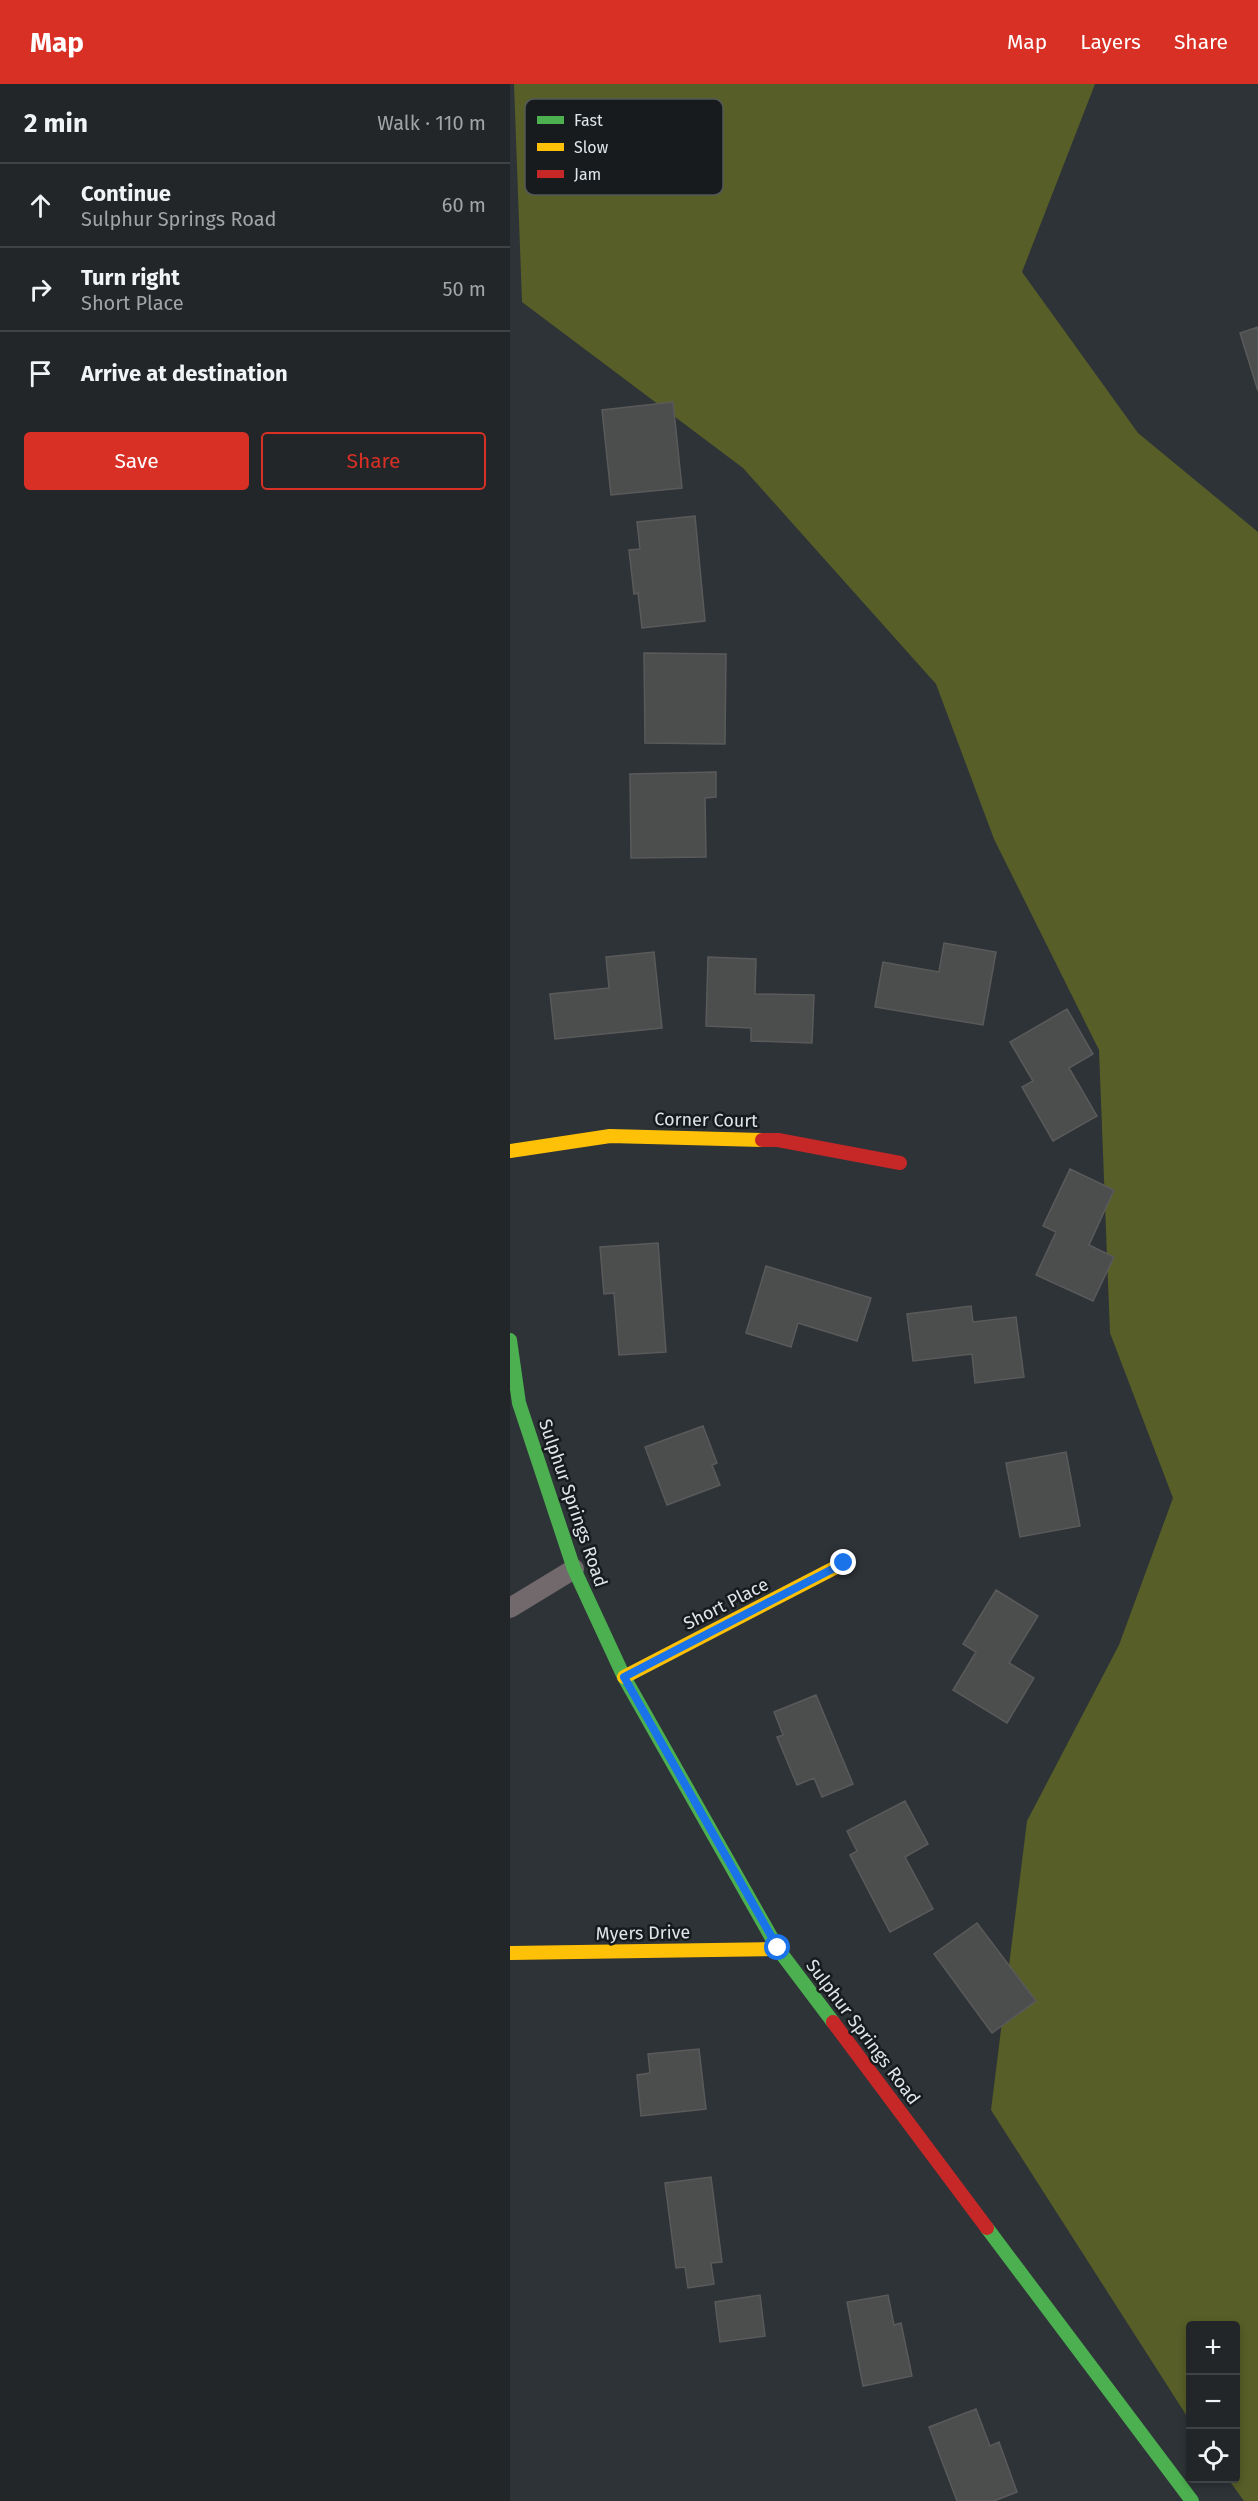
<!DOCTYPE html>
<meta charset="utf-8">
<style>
:root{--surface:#222629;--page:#2e3235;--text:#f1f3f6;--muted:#a2a5a8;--line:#3f4346;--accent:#d93025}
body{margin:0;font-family:"Fira Sans",sans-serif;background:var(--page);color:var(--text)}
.controls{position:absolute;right:18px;bottom:18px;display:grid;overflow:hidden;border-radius:6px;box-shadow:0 3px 9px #0003}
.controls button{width:54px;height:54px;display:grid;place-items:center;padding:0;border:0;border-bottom:2px solid var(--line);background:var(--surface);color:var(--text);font:30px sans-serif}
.stop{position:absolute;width:18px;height:18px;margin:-14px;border:4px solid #1a73e8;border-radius:50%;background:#fff}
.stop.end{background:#1a73e8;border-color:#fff;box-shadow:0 2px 6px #0008}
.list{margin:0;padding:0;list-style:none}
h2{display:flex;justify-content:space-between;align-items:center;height:78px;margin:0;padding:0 24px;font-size:26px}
h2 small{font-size:20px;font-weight:400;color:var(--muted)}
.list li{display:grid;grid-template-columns:39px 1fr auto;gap:18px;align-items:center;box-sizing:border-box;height:84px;padding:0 24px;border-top:2px solid var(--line)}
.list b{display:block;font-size:22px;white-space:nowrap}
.list p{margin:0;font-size:20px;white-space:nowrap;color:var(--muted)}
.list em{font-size:20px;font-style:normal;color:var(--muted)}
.actions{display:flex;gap:12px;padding:18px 24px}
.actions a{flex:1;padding:14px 0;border:2px solid var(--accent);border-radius:6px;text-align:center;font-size:21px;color:var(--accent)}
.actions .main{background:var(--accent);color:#fff}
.icon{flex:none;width:33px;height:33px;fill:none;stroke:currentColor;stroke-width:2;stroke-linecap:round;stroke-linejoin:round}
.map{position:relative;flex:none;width:748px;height:2417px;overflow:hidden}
header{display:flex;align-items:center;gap:36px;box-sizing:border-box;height:84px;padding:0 30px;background:var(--accent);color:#fff}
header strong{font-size:28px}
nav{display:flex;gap:33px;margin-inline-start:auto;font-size:21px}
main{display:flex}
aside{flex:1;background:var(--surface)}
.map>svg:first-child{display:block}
.forest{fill:#575e27}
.building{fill:#4c4d4d;stroke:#5a5a5a;stroke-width:1.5}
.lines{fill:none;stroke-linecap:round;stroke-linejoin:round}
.lane{stroke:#71696b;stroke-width:20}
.fast{stroke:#4caf50;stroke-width:14}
.slow{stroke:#ffc107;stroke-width:14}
.jam{stroke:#c62828;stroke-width:14}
.route{stroke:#1a73e8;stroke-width:8}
.labels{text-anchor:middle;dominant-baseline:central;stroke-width:5;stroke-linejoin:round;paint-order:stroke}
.street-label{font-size:18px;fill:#dfe5ea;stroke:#171b1e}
.key{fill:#171b1e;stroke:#53585b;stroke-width:1.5}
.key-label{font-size:16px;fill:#dfe5ea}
</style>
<header>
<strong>Map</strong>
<nav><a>Map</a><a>Layers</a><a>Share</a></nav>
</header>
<main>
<aside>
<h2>2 min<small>Walk · 110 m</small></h2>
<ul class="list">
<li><svg class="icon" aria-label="ahead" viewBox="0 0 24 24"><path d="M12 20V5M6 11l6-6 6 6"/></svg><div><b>Continue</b><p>Sulphur Springs Road</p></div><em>60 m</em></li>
<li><svg class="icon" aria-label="right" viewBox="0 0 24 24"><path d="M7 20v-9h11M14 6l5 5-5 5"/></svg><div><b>Turn right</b><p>Short Place</p></div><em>50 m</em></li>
<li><svg class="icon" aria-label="arrive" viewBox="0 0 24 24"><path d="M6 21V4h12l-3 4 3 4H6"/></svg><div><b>Arrive at destination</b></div></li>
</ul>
<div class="actions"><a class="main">Save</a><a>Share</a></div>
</aside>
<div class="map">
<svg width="748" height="2417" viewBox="0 0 748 2417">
<rect width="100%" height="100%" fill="#2e3337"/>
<path class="forest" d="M 4,0 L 585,0 L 512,188 L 628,349 L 748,448 L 748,2417 L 734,2417 L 718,2395 L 726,2394 L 726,2242 L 680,2242 L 680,2337 L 481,2026 L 517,1737 L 609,1561 L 663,1414 L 600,1249 L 589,966 L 484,755 L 426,600 L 233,384 L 12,218 Z"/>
<path class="building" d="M 748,243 L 748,307 L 730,249 Z
M 163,318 L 172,404 L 101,411 L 92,326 Z
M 185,432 L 195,537 L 132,544 L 128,509 L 124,510 L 119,466 L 130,465 L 127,438 Z
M 134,569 L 216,570 L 215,660 L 135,659 Z
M 206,688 L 206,713 L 195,714 L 196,773 L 121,774 L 120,690 Z
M 434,859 L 486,868 L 473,941 L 365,923 L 373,878 L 429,888 Z
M 144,868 L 152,944 L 45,955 L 40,910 L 99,904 L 96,873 Z
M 198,873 L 246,875 L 245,910 L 304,911 L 302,959 L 241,957 L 241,944 L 196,942 Z
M 557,925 L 583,970 L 559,984 L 587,1032 L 543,1057 L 512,1003 L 523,997 L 500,958 Z
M 560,1085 L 604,1106 L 579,1161 L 604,1173 L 583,1217 L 526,1191 L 546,1148 L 533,1142 Z
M 148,1159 L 156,1268 L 109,1271 L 104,1209 L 94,1210 L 90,1163 Z
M 256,1182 L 361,1214 L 347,1257 L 288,1239 L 281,1263 L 236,1249 Z
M 461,1222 L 463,1238 L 506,1233 L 514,1293 L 465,1299 L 462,1270 L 403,1277 L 397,1230 Z
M 193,1342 L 207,1379 L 202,1381 L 210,1401 L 157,1421 L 135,1363 Z
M 556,1368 L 570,1442 L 510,1453 L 496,1379 Z
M 486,1506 L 528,1532 L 499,1579 L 524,1594 L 497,1639 L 443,1606 L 466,1568 L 453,1560 Z
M 306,1611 L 343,1700 L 312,1713 L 304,1694 L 287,1701 L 267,1653 L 273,1651 L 264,1628 Z
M 395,1717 L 418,1760 L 395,1773 L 423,1825 L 380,1848 L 340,1771 L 347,1767 L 337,1747 Z
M 467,1839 L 526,1917 L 482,1949 L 424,1870 Z
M 189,1965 L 196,2025 L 131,2032 L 127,1991 L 140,1989 L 138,1970 Z
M 201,2093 L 212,2178 L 201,2179 L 204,2200 L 178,2204 L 175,2183 L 166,2184 L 155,2099 Z
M 250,2211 L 255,2252 L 210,2258 L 205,2218 Z
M 378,2211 L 384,2241 L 391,2239 L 402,2292 L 353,2302 L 337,2218 Z
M 466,2325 L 480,2362 L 489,2358 L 507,2408 L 484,2417 L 447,2417 L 419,2343 Z"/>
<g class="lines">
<path class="lane" d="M 0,1524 L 64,1485"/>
<path class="fast" d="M 0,1256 L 9,1319 L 64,1485 L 114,1593 L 268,1865 L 323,1938
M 477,2144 L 682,2417"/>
<path class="slow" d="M 0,1067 L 100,1052 L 252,1056
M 114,1593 L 334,1479
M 0,1869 L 268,1865"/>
<path class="jam" d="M 252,1056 L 268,1056 L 390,1079
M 323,1938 L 477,2144"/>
</g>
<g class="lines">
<path class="route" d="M 268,1864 L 114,1593 L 334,1479"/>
</g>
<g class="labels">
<g class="street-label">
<text transform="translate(196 1036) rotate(1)">Corner Court</text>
<text transform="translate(63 1419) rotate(71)">Sulphur Springs Road</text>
<text transform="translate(216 1520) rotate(-27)">Short Place</text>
<text transform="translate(133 1849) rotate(-1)">Myers Drive</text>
<text transform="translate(353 1948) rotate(53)">Sulphur Springs Road</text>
</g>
</g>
<rect x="15" y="15" width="198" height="96" rx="9" class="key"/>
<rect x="27" y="32" width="27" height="8" fill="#4caf50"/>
<rect x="27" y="59" width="27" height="8" fill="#ffc107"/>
<rect x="27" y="86" width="27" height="8" fill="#c62828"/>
<g class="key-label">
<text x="64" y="42">Fast</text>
<text x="64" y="69">Slow</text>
<text x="64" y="96">Jam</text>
</g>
</svg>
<div class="controls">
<button>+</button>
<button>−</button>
<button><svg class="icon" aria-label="locate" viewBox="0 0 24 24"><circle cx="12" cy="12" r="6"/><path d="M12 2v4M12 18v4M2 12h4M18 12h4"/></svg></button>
</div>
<div class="stop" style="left:268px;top:1864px"></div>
<div class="stop end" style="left:334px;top:1479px"></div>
</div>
</main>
